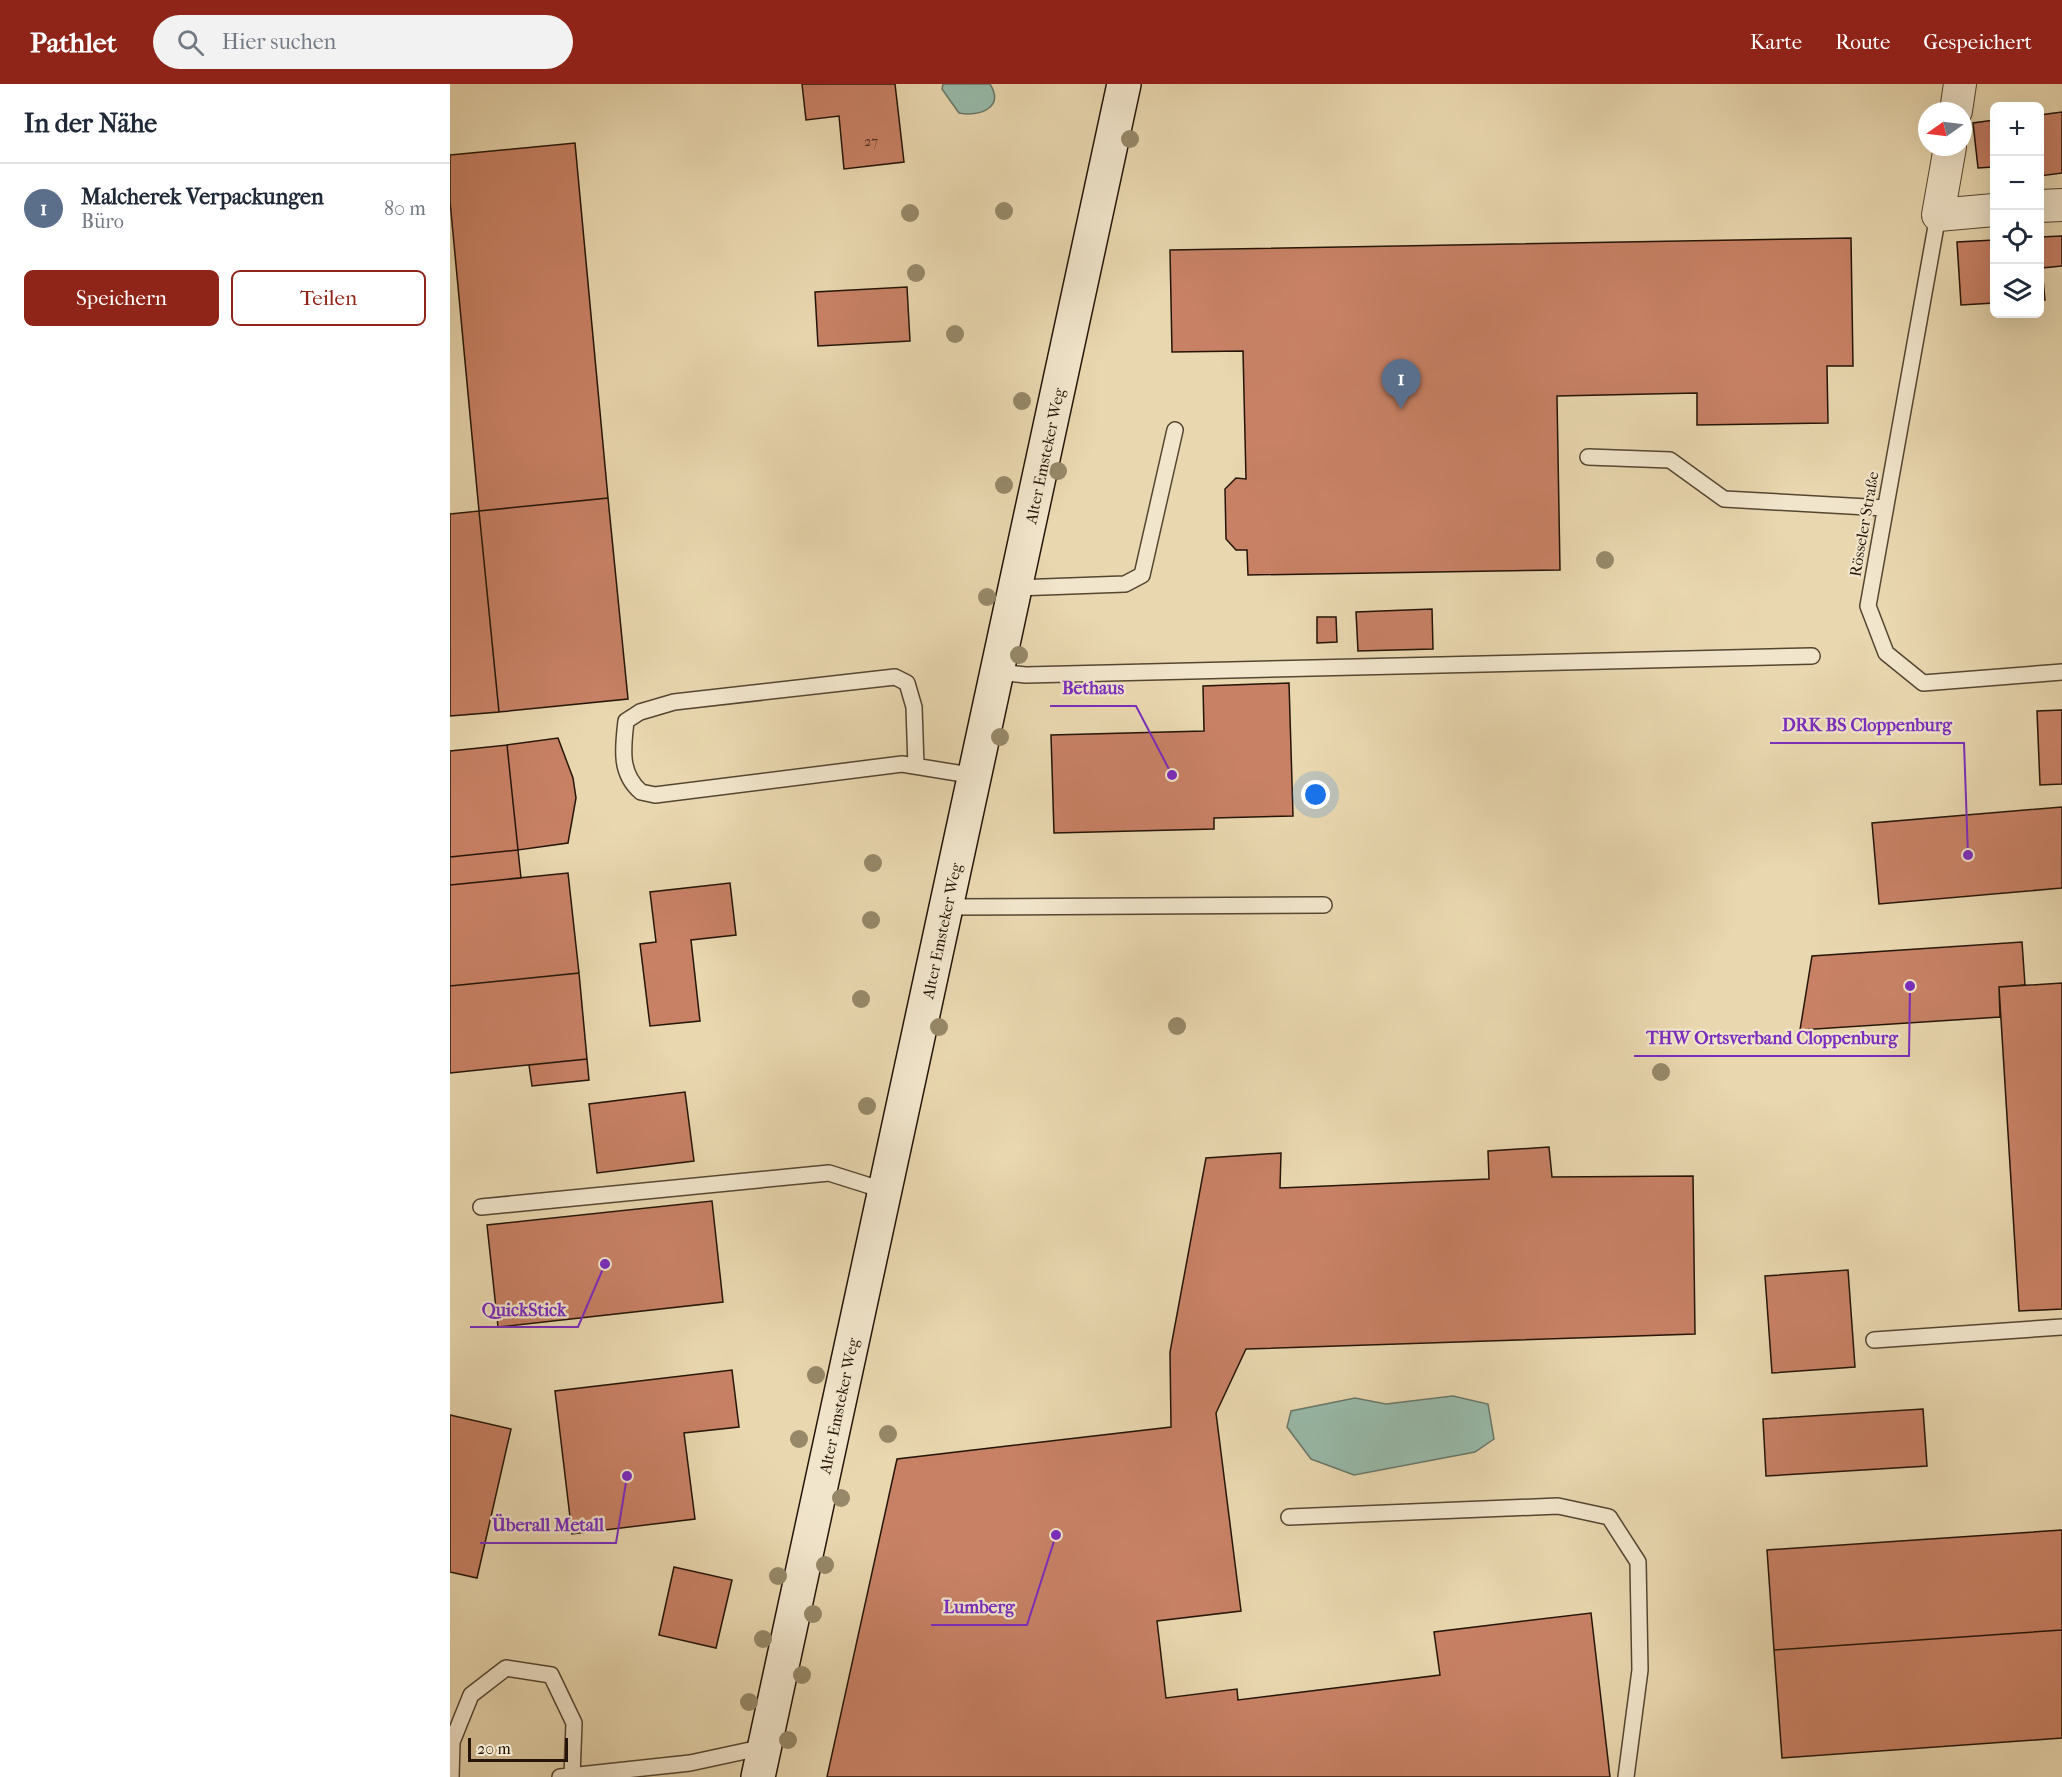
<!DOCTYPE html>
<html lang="de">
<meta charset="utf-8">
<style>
:root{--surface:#fff;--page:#f2f2f3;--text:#1f2937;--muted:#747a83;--line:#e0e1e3;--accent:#8f2418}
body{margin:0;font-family:"IM FELL French Canon",serif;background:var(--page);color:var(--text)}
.controls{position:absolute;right:18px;top:18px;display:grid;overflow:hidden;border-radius:9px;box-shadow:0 6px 24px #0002}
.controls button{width:54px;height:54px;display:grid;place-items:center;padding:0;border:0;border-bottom:2px solid var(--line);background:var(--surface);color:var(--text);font:30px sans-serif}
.compass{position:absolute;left:1468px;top:18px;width:54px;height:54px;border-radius:50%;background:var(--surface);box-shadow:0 6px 24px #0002;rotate:256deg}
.scale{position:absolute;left:18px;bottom:15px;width:100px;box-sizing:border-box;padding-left:6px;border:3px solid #241508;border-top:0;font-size:16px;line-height:21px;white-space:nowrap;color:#241508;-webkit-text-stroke:4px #f1e5cb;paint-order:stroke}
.you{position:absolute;left:866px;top:711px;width:21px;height:21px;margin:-15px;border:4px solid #fff;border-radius:50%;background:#1a73e8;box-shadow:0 0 0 9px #1a73e833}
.badge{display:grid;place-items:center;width:39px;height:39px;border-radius:50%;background:var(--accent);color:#fff;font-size:20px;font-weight:700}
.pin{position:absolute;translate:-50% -50px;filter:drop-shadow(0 2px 3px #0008)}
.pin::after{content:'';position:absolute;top:32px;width:21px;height:18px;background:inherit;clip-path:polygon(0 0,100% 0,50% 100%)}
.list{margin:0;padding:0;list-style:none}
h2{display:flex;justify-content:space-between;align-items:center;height:78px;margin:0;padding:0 24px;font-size:26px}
h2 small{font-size:20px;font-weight:400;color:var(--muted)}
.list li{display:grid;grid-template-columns:39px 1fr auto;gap:18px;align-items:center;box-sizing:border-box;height:90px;padding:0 24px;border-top:2px solid var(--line)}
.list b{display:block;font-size:22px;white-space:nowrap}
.list p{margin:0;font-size:20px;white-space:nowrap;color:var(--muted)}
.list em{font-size:20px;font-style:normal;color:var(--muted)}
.actions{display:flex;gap:12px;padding:18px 24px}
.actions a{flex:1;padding:14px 0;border:2px solid var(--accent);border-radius:9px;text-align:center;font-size:21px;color:var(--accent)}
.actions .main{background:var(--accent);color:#fff}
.icon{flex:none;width:33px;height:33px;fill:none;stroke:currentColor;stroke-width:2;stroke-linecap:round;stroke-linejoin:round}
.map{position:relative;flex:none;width:1612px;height:1693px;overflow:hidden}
header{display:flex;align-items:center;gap:36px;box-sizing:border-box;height:84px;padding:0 30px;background:var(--accent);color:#fff}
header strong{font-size:28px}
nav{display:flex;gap:33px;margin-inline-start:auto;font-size:21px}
.search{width:420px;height:54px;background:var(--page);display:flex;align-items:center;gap:15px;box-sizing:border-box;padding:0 21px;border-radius:33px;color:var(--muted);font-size:22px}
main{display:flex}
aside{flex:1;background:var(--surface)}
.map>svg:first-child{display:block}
.water{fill:#97baaa;stroke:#697869;stroke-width:1.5}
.building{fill:#c88165;stroke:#241508;stroke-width:1.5}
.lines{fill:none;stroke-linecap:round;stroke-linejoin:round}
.lane-casing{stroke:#554632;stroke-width:18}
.street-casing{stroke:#554632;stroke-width:34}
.secondary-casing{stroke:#241508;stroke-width:36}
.lane{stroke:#f1e5cb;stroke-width:15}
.street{stroke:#f1e5cb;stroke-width:32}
.secondary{stroke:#f1e5cb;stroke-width:33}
.tree{fill:#968868}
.labels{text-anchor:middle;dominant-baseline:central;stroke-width:4.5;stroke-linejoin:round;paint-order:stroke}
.number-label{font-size:14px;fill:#4d301f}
.street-label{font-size:16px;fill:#241508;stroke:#f1e5cb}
.leader{fill:none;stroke:#7b2cbf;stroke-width:2}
.callout-dot{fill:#7b2cbf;stroke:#f1e5cb;stroke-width:2}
.callout-label{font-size:18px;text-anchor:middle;font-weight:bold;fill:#7b2cbf;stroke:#f1e5cb;stroke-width:4.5;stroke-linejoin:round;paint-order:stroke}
</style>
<header>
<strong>Pathlet</strong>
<div class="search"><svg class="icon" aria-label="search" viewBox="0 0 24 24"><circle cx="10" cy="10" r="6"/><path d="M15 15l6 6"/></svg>Hier suchen</div>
<nav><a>Karte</a><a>Route</a><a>Gespeichert</a></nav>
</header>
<main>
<aside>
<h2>In der Nähe<small></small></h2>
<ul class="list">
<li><span class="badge" style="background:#5c6f8a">1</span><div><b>Malcherek Verpackungen</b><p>Büro</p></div><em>80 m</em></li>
</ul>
<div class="actions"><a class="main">Speichern</a><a>Teilen</a></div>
</aside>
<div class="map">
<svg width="1612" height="1693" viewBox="0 0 1612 1693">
<rect width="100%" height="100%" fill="#e9d7af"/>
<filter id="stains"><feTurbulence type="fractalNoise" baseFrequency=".00333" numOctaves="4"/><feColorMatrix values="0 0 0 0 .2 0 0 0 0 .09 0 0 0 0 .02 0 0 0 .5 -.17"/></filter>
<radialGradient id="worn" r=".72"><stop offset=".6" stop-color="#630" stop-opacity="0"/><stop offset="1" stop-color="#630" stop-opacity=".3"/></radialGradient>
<path class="water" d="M 493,0 L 540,0 C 555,24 529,33 509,29 L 492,5 Z
M 1003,1312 L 1038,1320 L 1044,1355 L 1025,1368 L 904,1391 L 861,1375 L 837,1343 L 841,1327 L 905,1314 L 936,1320 Z"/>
<path class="building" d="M 352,0 L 445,0 L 454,78 L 394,85 L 389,32 L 356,36 Z
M 1612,28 L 1612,89 L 1590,92 L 1590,31 Z
M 1544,36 L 1544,97 L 1543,83 L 1528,84 L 1523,39 Z
M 125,59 L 158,414 L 29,427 L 0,117 L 0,71 Z
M 1612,152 L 1612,182 L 1592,184 L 1595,216 L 1590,216 L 1590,153 Z
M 1401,154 L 1403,282 L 1377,282 L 1378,339 L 1247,341 L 1247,309 L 1107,312 L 1110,486 L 798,491 L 797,466 L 786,466 L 776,455 L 775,405 L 786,394 L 796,395 L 793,267 L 722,268 L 720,166 Z
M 1544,156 L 1544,219 L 1511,221 L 1507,158 Z
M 457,203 L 460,257 L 368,262 L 365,208 Z
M 158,414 L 178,615 L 49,628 L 29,427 Z
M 29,427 L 49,628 L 0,632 L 0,430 Z
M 982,525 L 983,565 L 908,567 L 906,528 Z
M 867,533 L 886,533 L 887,558 L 867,559 Z
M 839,599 L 843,732 L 764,734 L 764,745 L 604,749 L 601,651 L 754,647 L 753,602 Z
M 1612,626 L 1612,700 L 1590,701 L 1587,627 Z
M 108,654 L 123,694 L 126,714 L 118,759 L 68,766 L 57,661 Z
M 57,661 L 68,766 L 0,773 L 0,667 Z
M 1612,723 L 1612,804 L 1429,820 L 1422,739 Z
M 68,766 L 71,794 L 0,801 L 0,773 Z
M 118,789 L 129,889 L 0,902 L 0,801 Z
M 280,799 L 286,851 L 241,856 L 250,937 L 200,942 L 190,860 L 206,858 L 200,808 Z
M 1572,858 L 1575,901 L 1549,903 L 1550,933 L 1350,946 L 1362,872 Z
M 129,889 L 137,975 L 0,989 L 0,902 Z
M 1612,899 L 1612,1225 L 1569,1227 L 1549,903 Z
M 137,975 L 139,996 L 82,1002 L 79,981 Z
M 235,1008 L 244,1077 L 147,1089 L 139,1020 Z
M 1099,1063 L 1102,1093 L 1243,1092 L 1245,1250 L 796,1265 L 766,1329 L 791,1527 L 707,1537 L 716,1614 L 787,1605 L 788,1616 L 990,1591 L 984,1548 L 1141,1529 L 1160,1693 L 377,1693 L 447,1375 L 721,1343 L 720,1268 L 756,1074 L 831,1069 L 830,1104 L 1039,1095 L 1038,1067 Z
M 262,1117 L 273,1218 L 48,1243 L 37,1141 Z
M 1398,1186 L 1405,1283 L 1322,1289 L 1315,1192 Z
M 282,1286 L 289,1343 L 234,1349 L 245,1435 L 122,1450 L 105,1307 Z
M 1473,1325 L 1477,1382 L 1316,1392 L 1313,1335 Z
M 0,1331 L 61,1345 L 27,1494 L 0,1488 Z
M 1612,1446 L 1612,1546 L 1324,1566 L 1317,1466 Z
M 224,1483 L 282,1496 L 266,1564 L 209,1551 Z
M 1612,1546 L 1612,1654 L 1332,1674 L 1324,1566 Z"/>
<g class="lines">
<defs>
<path id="lane" d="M 1488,131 L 1418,522 L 1436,569 L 1473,599 L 1612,588
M 1138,373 L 1220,376 L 1274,415 L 1435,424
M 566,504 L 675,500 L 692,491 L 725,346
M 548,588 L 576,591 L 1362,572
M 466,682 L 464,623 L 457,599 L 445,593 L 224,618 L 190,628 L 176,637 C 173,664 169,689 191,708 L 205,711 L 452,680 L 526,692
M 498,823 L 874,821
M 31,1123 L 379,1089 L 436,1107
M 1424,1256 L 1612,1243
M 839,1433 L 1108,1422 L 1159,1433 L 1188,1478 L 1190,1586 L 1176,1693
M 1,1693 L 2,1658 L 21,1611 L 56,1584 L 101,1591 L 124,1639 L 122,1692
M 110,1693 L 240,1679 L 314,1663"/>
<path id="street" d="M 1506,27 L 1510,0
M 1500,63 L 1488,131 L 1544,126
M 1590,122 L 1612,121"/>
<path id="secondary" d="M 308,1693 L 674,0"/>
</defs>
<use href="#lane" class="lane-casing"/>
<use href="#street" class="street-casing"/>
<use href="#secondary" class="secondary-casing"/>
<use href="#lane" class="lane"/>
<use href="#street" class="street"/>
<use href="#secondary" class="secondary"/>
</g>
<g class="tree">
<circle cx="680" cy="55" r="9"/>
<circle cx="554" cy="127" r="9"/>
<circle cx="460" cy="129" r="9"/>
<circle cx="466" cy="189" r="9"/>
<circle cx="505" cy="250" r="9"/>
<circle cx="572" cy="317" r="9"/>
<circle cx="608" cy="387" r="9"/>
<circle cx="554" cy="401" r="9"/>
<circle cx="1155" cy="476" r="9"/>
<circle cx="537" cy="513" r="9"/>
<circle cx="569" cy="571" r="9"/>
<circle cx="550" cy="653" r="9"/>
<circle cx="423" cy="779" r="9"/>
<circle cx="421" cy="836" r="9"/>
<circle cx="411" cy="915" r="9"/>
<circle cx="727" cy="942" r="9"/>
<circle cx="489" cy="943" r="9"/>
<circle cx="1211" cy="988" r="9"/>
<circle cx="417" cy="1022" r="9"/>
<circle cx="366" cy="1291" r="9"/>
<circle cx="438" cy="1350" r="9"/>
<circle cx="349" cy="1355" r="9"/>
<circle cx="391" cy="1414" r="9"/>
<circle cx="375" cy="1481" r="9"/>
<circle cx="328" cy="1492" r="9"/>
<circle cx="363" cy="1530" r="9"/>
<circle cx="313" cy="1555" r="9"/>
<circle cx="352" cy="1591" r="9"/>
<circle cx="299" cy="1618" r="9"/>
<circle cx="338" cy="1656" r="9"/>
</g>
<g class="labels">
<g class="number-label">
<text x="421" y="57">27</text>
</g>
<g class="street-label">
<text transform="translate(595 372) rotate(-78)">Alter Emsteker Weg</text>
<text transform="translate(1414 440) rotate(-80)">Rösseler Straße</text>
<text transform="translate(492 847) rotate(-78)">Alter Emsteker Weg</text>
<text transform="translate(389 1322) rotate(-78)">Alter Emsteker Weg</text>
</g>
</g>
<path class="leader" d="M722 691L686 622H600M1518 771L1514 659H1320M1460 902L1459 972H1184M155 1180L128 1243H20M177 1392L166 1459H30M606 1451L577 1541H481"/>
<g class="callout-dot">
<circle cx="722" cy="691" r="6"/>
<circle cx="1518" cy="771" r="6"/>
<circle cx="1460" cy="902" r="6"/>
<circle cx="155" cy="1180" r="6"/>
<circle cx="177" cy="1392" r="6"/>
<circle cx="606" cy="1451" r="6"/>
</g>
<g class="callout-label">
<text x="643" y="610">Bethaus</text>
<text x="1417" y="647">DRK BS Cloppenburg</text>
<text x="1322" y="960">THW Ortsverband Cloppenburg</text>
<text x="74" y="1232">QuickStick</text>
<text x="98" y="1447">Überall Metall</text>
<text x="529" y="1529">Lumberg</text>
</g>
<rect width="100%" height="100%" filter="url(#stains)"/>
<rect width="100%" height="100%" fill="url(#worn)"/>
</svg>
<div class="controls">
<button>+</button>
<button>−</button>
<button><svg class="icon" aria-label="locate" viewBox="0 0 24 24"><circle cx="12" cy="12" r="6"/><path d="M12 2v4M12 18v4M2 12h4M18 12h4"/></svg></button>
<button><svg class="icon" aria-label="layers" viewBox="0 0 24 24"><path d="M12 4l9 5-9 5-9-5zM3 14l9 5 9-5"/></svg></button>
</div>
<svg class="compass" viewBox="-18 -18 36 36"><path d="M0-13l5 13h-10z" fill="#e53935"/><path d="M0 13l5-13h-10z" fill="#747a83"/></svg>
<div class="scale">20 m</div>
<div class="you"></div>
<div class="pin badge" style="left:951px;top:325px;background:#5c6f8a">1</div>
</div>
</main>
